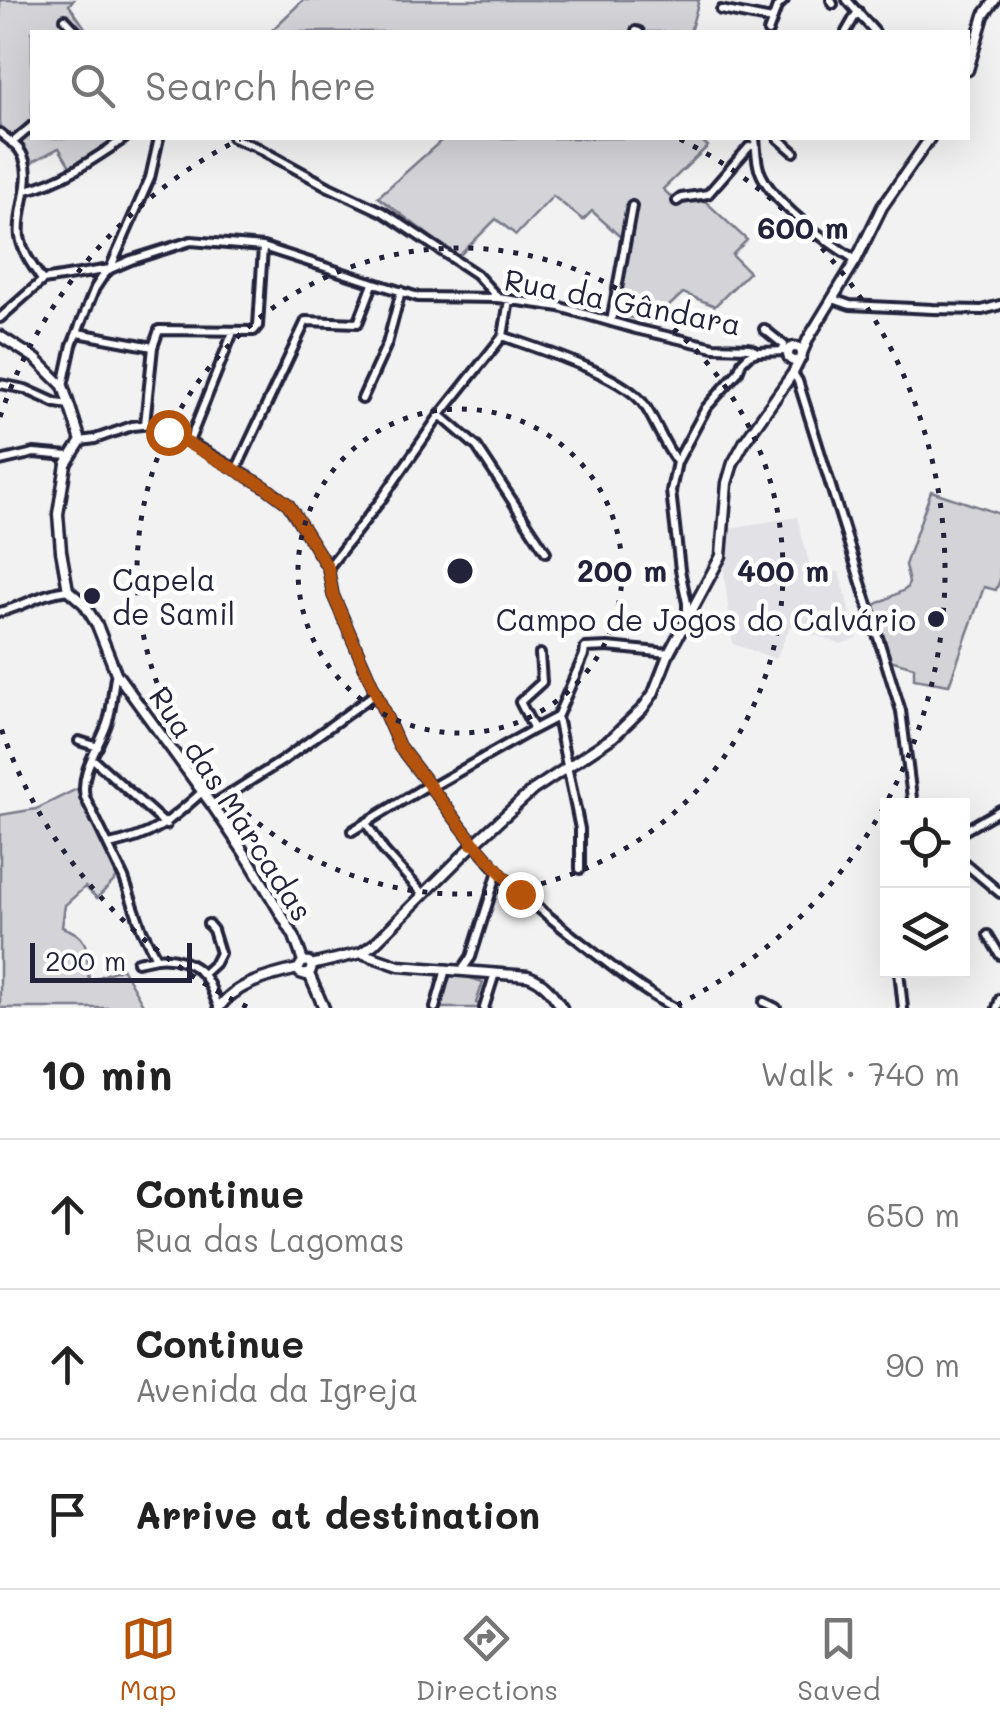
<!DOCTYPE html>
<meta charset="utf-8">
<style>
:root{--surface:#fff;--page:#f6f6f6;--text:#222;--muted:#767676;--line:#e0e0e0;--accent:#b45309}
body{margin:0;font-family:Mali,sans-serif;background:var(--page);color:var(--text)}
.controls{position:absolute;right:30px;bottom:30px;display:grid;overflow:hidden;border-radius:0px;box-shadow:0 10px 40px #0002}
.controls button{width:90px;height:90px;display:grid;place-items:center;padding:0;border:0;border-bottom:2px solid var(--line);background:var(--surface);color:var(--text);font:50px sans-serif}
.scale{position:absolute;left:30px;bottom:25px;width:162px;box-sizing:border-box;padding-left:10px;border:5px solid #22223b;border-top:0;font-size:28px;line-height:35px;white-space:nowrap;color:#22223b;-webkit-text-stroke:8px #fff;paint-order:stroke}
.stop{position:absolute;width:30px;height:30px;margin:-22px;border:8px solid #b45309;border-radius:50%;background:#fff}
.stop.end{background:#b45309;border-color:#fff;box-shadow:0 2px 10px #0008}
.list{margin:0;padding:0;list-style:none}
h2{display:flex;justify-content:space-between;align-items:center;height:130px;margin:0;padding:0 40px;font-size:42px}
h2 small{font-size:32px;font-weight:400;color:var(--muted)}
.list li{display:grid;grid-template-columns:65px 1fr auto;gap:30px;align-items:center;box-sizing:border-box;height:150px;padding:0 40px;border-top:2px solid var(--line)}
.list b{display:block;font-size:38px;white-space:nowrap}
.list p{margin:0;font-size:32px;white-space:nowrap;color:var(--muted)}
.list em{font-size:32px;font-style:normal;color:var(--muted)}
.icon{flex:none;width:55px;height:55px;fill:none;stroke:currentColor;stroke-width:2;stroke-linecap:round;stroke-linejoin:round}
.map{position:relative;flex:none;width:1000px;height:1008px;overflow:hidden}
.search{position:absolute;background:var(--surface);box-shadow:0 10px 40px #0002;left:30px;right:30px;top:30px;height:110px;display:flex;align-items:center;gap:25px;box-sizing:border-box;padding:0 35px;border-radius:0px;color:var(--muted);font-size:38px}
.sheet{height:580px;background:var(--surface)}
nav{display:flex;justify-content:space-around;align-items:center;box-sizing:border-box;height:140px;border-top:2px solid var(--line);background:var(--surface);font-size:28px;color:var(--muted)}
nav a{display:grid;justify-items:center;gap:5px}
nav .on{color:var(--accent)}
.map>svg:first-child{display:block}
.built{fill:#e2e2e6}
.green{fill:#d3d3d8;stroke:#7a7a8a;stroke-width:2.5}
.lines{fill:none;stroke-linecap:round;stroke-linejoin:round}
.minor-casing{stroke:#22223b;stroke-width:14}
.tertiary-casing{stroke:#22223b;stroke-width:15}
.minor{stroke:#fff;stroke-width:6}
.tertiary{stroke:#fff;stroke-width:8}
.route{stroke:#b45309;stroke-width:12}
.ring{fill:none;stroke:#22223b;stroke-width:5;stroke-dasharray:5 10}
.poi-dot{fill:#22223b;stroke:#fff;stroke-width:4}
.labels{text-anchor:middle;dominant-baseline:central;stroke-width:9;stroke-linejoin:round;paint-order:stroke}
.street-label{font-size:30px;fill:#22223b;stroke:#fff}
.poi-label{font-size:30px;fill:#22223b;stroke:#fff;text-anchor:start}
.centre{fill:#22223b;stroke:#fff;stroke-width:5}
.ring-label{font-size:30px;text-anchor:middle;font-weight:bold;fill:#22223b;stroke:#fff;stroke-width:9;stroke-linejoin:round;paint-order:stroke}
</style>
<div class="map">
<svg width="1000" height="1008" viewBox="0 0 1000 1008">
<rect width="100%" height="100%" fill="#f2f2f3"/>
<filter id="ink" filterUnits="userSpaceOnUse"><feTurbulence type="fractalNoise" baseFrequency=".01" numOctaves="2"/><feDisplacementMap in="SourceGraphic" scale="20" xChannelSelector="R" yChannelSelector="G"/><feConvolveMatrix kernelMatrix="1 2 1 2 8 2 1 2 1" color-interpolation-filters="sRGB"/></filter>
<g filter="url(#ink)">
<path class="built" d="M 797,517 L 811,570 L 839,572 L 857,638 L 841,644 L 790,626 L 776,659 L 733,644 L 724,574 L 730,528 Z"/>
<path class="green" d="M 0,0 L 73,0 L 69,5 L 88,32 L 32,32 L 32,138 L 122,138 L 71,168 L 59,148 L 28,164 L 22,146 L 0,129 Z
M 303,0 L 699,0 L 690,32 L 270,32 Z
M 440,138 L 698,138 L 708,146 L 663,189 L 678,204 L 705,201 L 747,240 L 732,255 L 749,272 L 715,306 L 683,293 L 651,323 L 615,313 L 626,242 L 592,211 L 583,220 L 553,196 L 516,235 L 496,219 L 458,257 L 378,197 L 442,140 Z
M 931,491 L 1000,514 L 1000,580 L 996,590 L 984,587 L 949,685 L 914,679 L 914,667 L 890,660 L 875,605 L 906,589 L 909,583 L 905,565 Z
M 77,789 L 117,878 L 97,898 L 85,887 L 65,905 L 62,927 C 93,937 86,953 89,981 L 122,968 L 145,1008 L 0,1008 L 0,815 L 36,809 Z
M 450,972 L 483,982 L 476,1003 L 482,1005 L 481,1008 L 439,1008 Z"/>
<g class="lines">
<defs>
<path id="minor" d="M 831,0 L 833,4
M 847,0 L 875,32
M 721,10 L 772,20
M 65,19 L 77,32
M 636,31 L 639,32
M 768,32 L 777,7 L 784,0
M 846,32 L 858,11
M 0,133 C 6,138 14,143 19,149 C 38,175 16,208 20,237 C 23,254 33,266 42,280
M 233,138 L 256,147 L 329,187 L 383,212 L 476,274 L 498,298
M 755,138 C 756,148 756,159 759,169 C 770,202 827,242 856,260
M 778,138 L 794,152
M 12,143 L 32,126
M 26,190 C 63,181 94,159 125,138
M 677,201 L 681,198 L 708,194 L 749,147 L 755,145
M 833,299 L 850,305 L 933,309 L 982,310 L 1000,305
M 0,318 L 43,280 L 110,269 L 150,178 L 159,138
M 611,322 L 632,206
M 764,329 L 784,345 L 783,351
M 78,333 L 153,347
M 503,336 C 538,349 625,375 645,406 C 657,424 663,444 677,462
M 793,373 L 798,381 L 901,711 L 913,806
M 0,384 L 25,389 L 56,403 L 69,405
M 63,386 L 72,345 L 95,288 L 103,276 L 110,269 L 131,260 L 191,241 L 263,247 L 418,297 L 498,298 L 560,307 L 636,329 L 714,347 L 749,348 L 757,352 L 788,351
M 362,399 L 387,344 L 401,291
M 440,415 L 477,447 L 546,552
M 145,424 L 153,347 L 159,330 L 254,331 L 258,326 L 263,247
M 81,441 L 95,439 L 132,426 L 151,424 L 189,442 L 264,486 L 288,504 L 328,568 L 333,595 L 399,746 L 473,842
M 189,442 L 233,332
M 0,461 L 34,453 L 69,456
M 236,470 L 306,321 L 358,323 L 373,284
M 328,568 L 381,500 L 440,415 L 503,336 L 509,300
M 0,612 C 25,606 41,593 68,590
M 687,618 L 687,603 L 680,570 L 671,491 L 677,462 L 706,408 L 738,372 L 742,362 L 749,355 L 757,352
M 540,654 L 542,682 L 520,702 L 534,729 L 557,717 L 580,829 L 580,869
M 116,673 C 112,689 113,705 108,721 C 101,745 79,771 85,797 L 124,878 L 142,930 L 156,958 C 173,956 193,962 204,976 C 211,984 214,998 219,1008
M 557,717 L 584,655 L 585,648 L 608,647 L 669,653
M 79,741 L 98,747
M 93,759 L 166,825
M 430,788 L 534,729
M 212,805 L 282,761 L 376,693
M 366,823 L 384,851 L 423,894
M 352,831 L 428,785
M 962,832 L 1000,810
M 109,845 C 154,836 169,822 202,792
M 962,861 L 1000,893
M 498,871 C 519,893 541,910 564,929 C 600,957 634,986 674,1008
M 988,935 L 1000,955
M 137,962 L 156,958
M 462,970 L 471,957 L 498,871 L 476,845
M 899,971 L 903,1008
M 203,974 L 215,963 L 220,953 L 213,930 L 208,924
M 764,1002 L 776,1008
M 435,1008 L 446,969
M 484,1008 L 495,973
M 997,1008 L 1000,999"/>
<path id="tertiary" d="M 968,70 L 984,15 L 995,0
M 0,336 L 36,359 L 63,386 L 81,441 L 66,464 L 58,514 L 61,551 L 68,590 L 84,604 L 97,625 L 116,673 L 212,805 L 249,860 L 294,936 L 303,961
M788 354a7 7 0 1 1 14 0a7 7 0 1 1-14 0Z
M 802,353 L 808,339 L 856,260 L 882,207 L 930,138
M 476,842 L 533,790 L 613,737 L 643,708 L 653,694 L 669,653 L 721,556 L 727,483 L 733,463 L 745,441 L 793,373 L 800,359
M 361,953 L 374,944 L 473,845
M 311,965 L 361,953 L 399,966 L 528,976 C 545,982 552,993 562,1008
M 309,974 L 324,1008
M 219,1008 C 234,984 272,975 298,969 L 303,961 L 309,962 L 312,967 L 310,972 L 306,975 L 300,973 L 298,969"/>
</defs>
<use href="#minor" class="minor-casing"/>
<use href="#tertiary" class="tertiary-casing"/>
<use href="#minor" class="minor"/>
<use href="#tertiary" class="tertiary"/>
</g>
</g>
<g class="lines" filter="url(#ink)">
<path class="route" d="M 168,432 L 264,486 L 288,504 L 328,568 L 333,595 L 399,746 L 473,842 L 472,844 L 476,845 L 520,894"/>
</g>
<g class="ring">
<circle cx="460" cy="571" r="162"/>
<circle cx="460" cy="571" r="323"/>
<path d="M247 1007A485 485 0 0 1 0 725M0 417A485 485 0 0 1 240 139M680 139A485 485 0 0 1 673 1007"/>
</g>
<g class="poi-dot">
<circle cx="92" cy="596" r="10"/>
<circle cx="936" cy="619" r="10"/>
</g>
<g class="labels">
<g class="street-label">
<text transform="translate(623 301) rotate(11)">Rua da Gândara</text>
<text transform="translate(232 803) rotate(57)">Rua das Marcadas</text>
</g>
<g class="poi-label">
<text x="112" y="579">Capela<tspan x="112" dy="34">de Samil</tspan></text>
<text x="916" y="619" text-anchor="end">Campo de Jogos do Calvário</text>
</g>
</g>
<circle cx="460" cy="571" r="15" class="centre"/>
<g class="ring-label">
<text x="803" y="239">600 m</text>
<text x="622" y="582">200 m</text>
<text x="783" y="582">400 m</text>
</g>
</svg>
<div class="controls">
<button><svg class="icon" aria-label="locate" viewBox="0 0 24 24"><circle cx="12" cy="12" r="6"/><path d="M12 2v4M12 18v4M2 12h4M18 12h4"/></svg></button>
<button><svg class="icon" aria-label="layers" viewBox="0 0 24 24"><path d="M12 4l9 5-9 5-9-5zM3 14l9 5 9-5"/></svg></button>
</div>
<div class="scale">200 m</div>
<div class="stop" style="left:168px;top:432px"></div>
<div class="stop end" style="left:520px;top:894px"></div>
<div class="search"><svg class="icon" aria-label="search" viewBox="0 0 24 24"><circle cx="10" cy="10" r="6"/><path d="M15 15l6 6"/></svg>Search here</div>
</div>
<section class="sheet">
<h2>10 min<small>Walk · 740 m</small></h2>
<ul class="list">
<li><svg class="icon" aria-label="ahead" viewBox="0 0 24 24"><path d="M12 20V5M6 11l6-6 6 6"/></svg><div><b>Continue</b><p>Rua das Lagomas</p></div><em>650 m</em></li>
<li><svg class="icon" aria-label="ahead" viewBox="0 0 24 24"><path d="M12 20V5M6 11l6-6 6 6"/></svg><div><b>Continue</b><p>Avenida da Igreja</p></div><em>90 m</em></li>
<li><svg class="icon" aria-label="arrive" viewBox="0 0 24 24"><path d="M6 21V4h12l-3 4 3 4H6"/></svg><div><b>Arrive at destination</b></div></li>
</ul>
</section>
<nav>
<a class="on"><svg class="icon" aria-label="map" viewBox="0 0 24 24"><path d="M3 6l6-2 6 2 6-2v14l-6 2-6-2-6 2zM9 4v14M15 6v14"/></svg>Map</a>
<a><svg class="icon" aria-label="directions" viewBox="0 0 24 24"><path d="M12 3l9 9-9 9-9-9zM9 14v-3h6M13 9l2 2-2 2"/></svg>Directions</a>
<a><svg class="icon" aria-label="saved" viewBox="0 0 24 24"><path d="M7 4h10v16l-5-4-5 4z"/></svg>Saved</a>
</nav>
